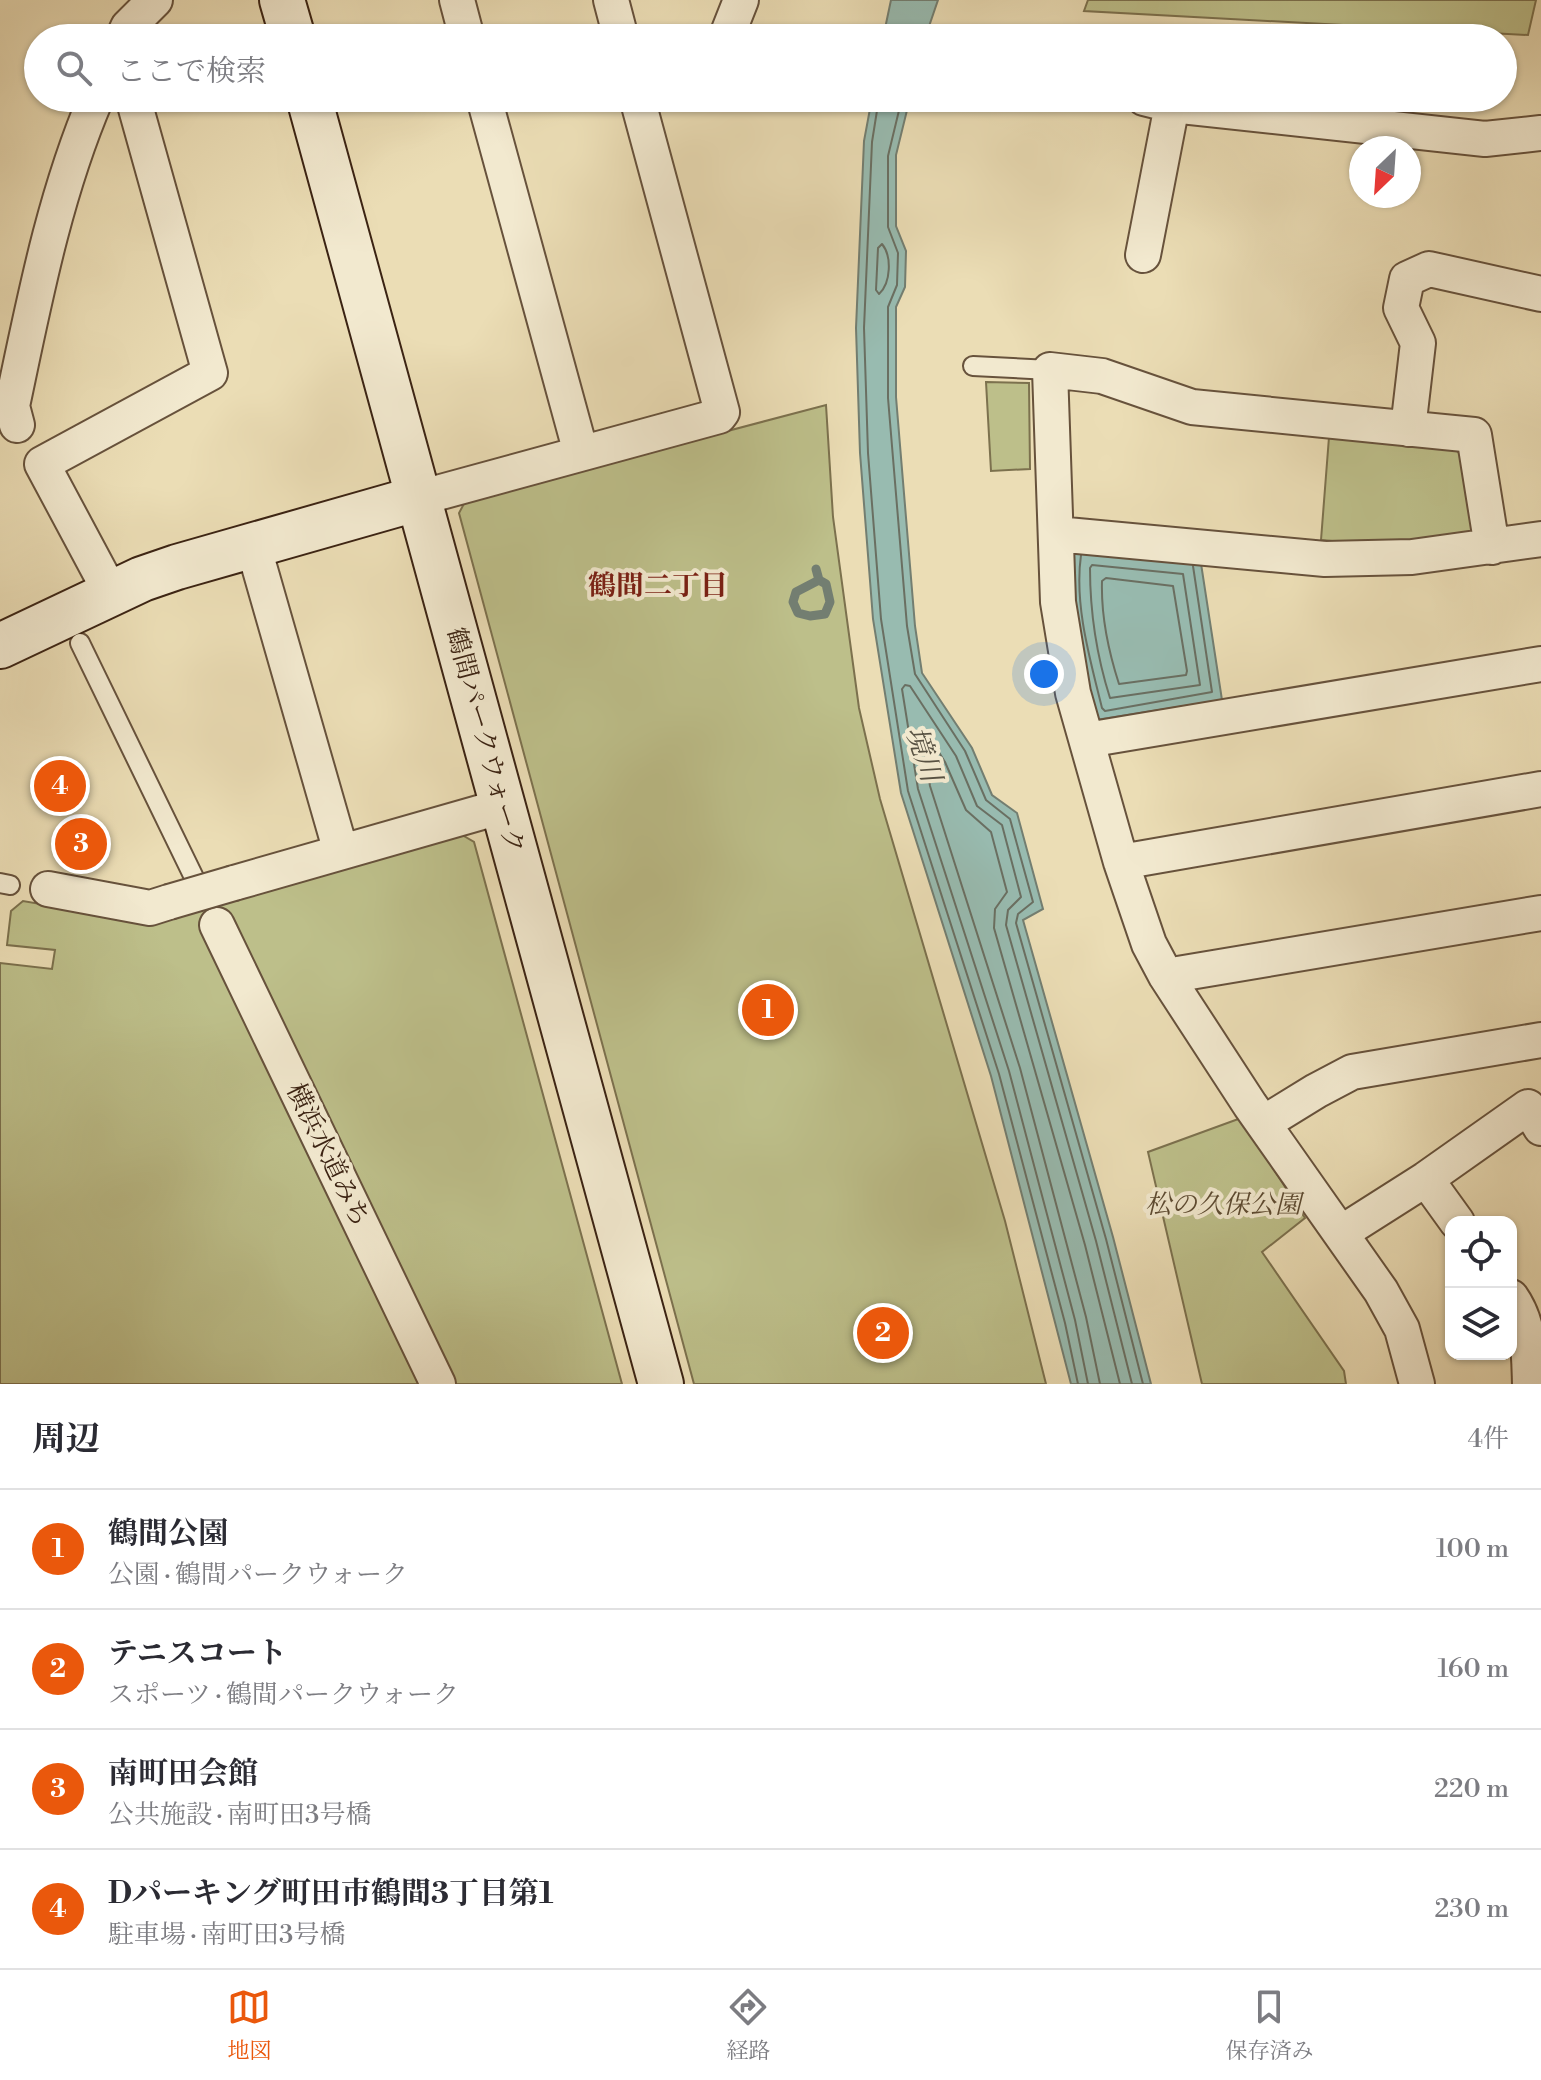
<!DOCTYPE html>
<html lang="ja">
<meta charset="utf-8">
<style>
:root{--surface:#fff;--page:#f7f7f7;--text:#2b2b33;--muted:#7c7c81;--line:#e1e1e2;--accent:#ea580c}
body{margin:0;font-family:"Libre Bodoni","Noto Serif JP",serif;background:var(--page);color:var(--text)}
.controls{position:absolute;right:24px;bottom:24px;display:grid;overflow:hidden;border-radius:16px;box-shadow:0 2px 6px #0004}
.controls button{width:72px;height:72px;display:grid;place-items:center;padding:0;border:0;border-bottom:2px solid var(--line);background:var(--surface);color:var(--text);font:40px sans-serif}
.compass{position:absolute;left:1349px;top:136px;width:72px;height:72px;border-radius:50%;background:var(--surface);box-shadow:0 2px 6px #0004;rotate:205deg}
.you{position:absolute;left:1044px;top:674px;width:28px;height:28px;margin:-20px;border:6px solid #fff;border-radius:50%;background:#1a73e8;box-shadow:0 0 0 12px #1a73e833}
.badge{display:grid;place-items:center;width:52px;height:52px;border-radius:50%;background:var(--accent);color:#fff;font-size:26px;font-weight:700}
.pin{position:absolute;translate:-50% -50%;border:4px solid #fff;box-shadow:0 2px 8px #0006}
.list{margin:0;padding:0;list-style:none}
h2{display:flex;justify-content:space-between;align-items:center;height:104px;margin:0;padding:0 32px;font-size:34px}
h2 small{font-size:26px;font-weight:400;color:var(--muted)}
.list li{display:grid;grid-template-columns:52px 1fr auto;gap:24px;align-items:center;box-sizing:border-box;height:120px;padding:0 32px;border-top:2px solid var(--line)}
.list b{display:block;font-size:30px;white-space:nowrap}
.list p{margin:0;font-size:26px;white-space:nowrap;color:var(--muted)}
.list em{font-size:26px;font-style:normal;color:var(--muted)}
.icon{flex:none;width:44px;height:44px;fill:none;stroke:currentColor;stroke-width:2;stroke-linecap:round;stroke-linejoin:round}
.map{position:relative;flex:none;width:1541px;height:1384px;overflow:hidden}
.search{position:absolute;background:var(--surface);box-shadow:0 2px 6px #0004;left:24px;right:24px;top:24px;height:88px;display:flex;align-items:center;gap:20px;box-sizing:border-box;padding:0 28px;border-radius:44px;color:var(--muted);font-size:30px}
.sheet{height:584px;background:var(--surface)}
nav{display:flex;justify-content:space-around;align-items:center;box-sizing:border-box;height:112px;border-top:2px solid var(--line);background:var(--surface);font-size:22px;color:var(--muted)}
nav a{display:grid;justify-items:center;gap:4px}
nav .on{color:var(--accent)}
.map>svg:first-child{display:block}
.green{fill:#bdbf8a;stroke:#7c714e;stroke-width:2}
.water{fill:#98bbb0;stroke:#737e71;stroke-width:2}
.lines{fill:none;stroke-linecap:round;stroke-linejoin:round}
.shore{stroke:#6a6f62;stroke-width:2}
.stream{stroke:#737e71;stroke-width:9}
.lane-casing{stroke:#67523c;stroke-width:22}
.street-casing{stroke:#67523c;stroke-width:38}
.secondary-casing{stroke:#3b2313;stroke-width:48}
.lane{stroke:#f2e9cf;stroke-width:18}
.street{stroke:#f2e9cf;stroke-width:34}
.secondary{stroke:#f2e9cf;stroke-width:44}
.street-bridge-casing{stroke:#67523c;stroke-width:38;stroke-linecap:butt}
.street-bridge{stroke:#f2e9cf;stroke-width:34}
.labels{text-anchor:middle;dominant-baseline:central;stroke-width:8;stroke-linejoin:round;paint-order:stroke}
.street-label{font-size:26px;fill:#3b2313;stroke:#f2e9cf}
.park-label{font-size:26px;font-style:italic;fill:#5c4a31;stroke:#f2e9cf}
.neighbourhood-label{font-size:28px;font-weight:bold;fill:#7a1f14;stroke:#f2e9cf}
.water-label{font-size:28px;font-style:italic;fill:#575142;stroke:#f2e9cf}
</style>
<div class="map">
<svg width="1541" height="1384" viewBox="0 0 1541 1384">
<rect width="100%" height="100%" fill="#ebddb5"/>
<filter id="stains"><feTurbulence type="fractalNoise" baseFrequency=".0025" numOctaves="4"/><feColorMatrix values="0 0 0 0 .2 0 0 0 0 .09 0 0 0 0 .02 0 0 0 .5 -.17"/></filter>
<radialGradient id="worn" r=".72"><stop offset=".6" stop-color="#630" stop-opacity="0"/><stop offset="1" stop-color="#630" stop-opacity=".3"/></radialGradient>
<path class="green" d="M 1088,0 L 1536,0 L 1528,35 L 1084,11 Z
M 986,382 L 1029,383 L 1030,469 L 991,471 Z
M 826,405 L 833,517 L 859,708 L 880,799 L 1005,1221 L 1046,1384 L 694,1384 L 459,513 L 466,500 Z
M 1329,437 L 1456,450 L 1465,459 L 1476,529 L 1469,538 L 1354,543 L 1321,540 Z
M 457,832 L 474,842 L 622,1384 L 0,1384 L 0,963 L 52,969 L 55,950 L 7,945 L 11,911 L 23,901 L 151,923 Z
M 1241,1118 L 1305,1218 L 1262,1252 L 1344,1371 L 1346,1384 L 1202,1384 L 1148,1152 Z"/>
<path class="water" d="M 891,0 L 938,0 L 925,38 L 883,38 Z
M 872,98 L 910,98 L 896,155 L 896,226 L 906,251 L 905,287 L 896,307 L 896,397 L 915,626 L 922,673 L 972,748 L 992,795 L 1017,813 L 1043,909 L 1023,920 L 1113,1237 L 1151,1384 L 1071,1384 L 991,1076 L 901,793 L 873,619 L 860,453 L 856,328 L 864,141 Z
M 1072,552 L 1200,557 L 1222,700 L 1096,720 C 1083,664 1072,610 1072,552 Z"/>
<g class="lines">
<path class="shore" d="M 879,98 L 872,142 L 864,328 L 868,453 L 881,619 L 908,791 L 999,1074 L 1065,1323 L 1078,1384
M 902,98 L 888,156 L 888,227 L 898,253 L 897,285 L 888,307 L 888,398 L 907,626 L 915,674 L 965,751 L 986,800 L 1010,819 L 1033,902 L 1018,914 L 1016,923 L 1106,1239 L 1143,1384
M 882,244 C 892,256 891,283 879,294 L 876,290 L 878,248 Z
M 1081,555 C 1074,605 1090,659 1102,708 L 1105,711 L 1212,692 L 1193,566
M 1092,565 L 1183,574 L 1200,685 L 1110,698 C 1097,657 1090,611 1090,568 Z
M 1106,578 L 1173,586 L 1187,671 L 1186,675 L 1119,684 C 1109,653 1101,614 1102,581 Z
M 1088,1384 L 1075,1320 L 1009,1071 L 918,789 L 902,689 L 905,685 L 910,686 L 956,756 L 977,806 L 1002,825 L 1021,897 L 1008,910 L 1006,925 L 1096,1241 L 1132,1384
M 1100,1384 L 1086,1317 L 1020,1068 L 930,786 L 923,741 L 926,737 L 930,738 L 945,762 L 966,810 L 991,832 L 1007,892 L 995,909 L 994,928 L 1085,1245 L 1120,1384"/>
<path class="stream" d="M 816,569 L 819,580 L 826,584 L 830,602 L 825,614 L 810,616 L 798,613 L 793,602 L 796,592 L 819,580"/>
<defs>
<path id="lane" d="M 973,366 L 1050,370
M 80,643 L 204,898
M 0,883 L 10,885"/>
<path id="street" d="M 457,0 L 467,38
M 611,0 L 621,38
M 123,38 L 128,27 L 155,0
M 726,38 L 741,0
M 484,98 L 581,453
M 1144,98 L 1172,105 L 1485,139 L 1541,133
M 1143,255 L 1172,105
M 17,425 L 12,406 C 34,302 54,196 96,98
M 1408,429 L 1418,343 L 1401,308 L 1407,279 L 1429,269 L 1541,294
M 419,498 L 719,416 L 722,412 L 637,98
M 1056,534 L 1325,559 L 1412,557 L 1541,539
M 253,545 L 341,852
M 111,593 L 42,464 L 210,373 L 133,98
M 1087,740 L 1541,664
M 1121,862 L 1541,789
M 234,883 L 503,806
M 48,889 L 150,908 L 169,902
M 217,925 L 438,1384
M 1166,976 L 1541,913
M 1264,1123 L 1316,1091 L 1352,1072 L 1541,1040
M 1426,1179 L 1457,1222
M 1341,1233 L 1426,1179 L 1528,1107 L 1541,1128
M 1511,1297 C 1530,1324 1529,1353 1530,1384
M 1417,1384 L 1402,1329 L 1381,1291 L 1250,1105 L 1166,976 L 1149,944 L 1121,862 L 1073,693 L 1058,602 L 1050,370 L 1102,376 L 1192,407 L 1474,435 L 1492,547"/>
<path id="secondary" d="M 282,0 L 293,38
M 309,98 L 661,1384
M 0,646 L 142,579 L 177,567 L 419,498"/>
</defs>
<use href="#lane" class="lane-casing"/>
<use href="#street" class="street-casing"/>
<use href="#secondary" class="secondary-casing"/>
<use href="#lane" class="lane"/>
<use href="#street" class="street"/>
<use href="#secondary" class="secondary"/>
<defs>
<path id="street-bridge" d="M 169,902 L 234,883"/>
</defs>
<use href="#street-bridge" class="street-bridge-casing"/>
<use href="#street-bridge" class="street-bridge"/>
</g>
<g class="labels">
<g class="street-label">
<text transform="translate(485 741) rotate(75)">鶴間パークウォーク</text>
<text transform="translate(328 1155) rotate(64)">横浜水道みち</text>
</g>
<g class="park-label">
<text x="1223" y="1205">松の久保公園</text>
</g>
<g class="neighbourhood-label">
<text x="658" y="586">鶴間二丁目</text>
</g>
<g class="water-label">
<text transform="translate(923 754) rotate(72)">境川</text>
</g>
</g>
<rect width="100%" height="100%" filter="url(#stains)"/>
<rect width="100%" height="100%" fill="url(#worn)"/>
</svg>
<div class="controls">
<button><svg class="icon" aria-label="locate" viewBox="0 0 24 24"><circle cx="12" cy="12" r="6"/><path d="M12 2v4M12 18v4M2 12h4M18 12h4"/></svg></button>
<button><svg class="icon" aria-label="layers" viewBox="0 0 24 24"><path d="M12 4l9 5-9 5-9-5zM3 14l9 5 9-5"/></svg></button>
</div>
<svg class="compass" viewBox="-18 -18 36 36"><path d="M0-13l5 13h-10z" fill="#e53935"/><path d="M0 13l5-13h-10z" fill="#7c7c81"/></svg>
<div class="you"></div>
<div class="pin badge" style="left:768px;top:1010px">1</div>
<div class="pin badge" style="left:883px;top:1333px">2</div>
<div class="pin badge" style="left:81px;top:844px">3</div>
<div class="pin badge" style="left:60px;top:786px">4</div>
<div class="search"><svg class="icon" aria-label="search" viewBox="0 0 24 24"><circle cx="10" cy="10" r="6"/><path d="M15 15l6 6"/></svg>ここで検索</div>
</div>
<section class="sheet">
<h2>周辺<small>4件</small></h2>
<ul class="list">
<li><span class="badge">1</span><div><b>鶴間公園</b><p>公園 · 鶴間パークウォーク</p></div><em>100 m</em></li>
<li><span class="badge">2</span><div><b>テニスコート</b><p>スポーツ · 鶴間パークウォーク</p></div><em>160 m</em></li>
<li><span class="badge">3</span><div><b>南町田会館</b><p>公共施設 · 南町田3号橋</p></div><em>220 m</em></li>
<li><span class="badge">4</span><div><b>Dパーキング町田市鶴間3丁目第1</b><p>駐車場 · 南町田3号橋</p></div><em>230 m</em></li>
</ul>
</section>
<nav>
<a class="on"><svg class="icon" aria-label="map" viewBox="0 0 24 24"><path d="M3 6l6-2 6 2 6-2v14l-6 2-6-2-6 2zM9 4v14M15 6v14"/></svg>地図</a>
<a><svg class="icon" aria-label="directions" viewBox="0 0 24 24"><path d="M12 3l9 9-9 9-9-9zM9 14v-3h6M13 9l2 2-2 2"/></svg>経路</a>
<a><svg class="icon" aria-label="saved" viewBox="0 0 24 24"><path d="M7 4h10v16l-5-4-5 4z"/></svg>保存済み</a>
</nav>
